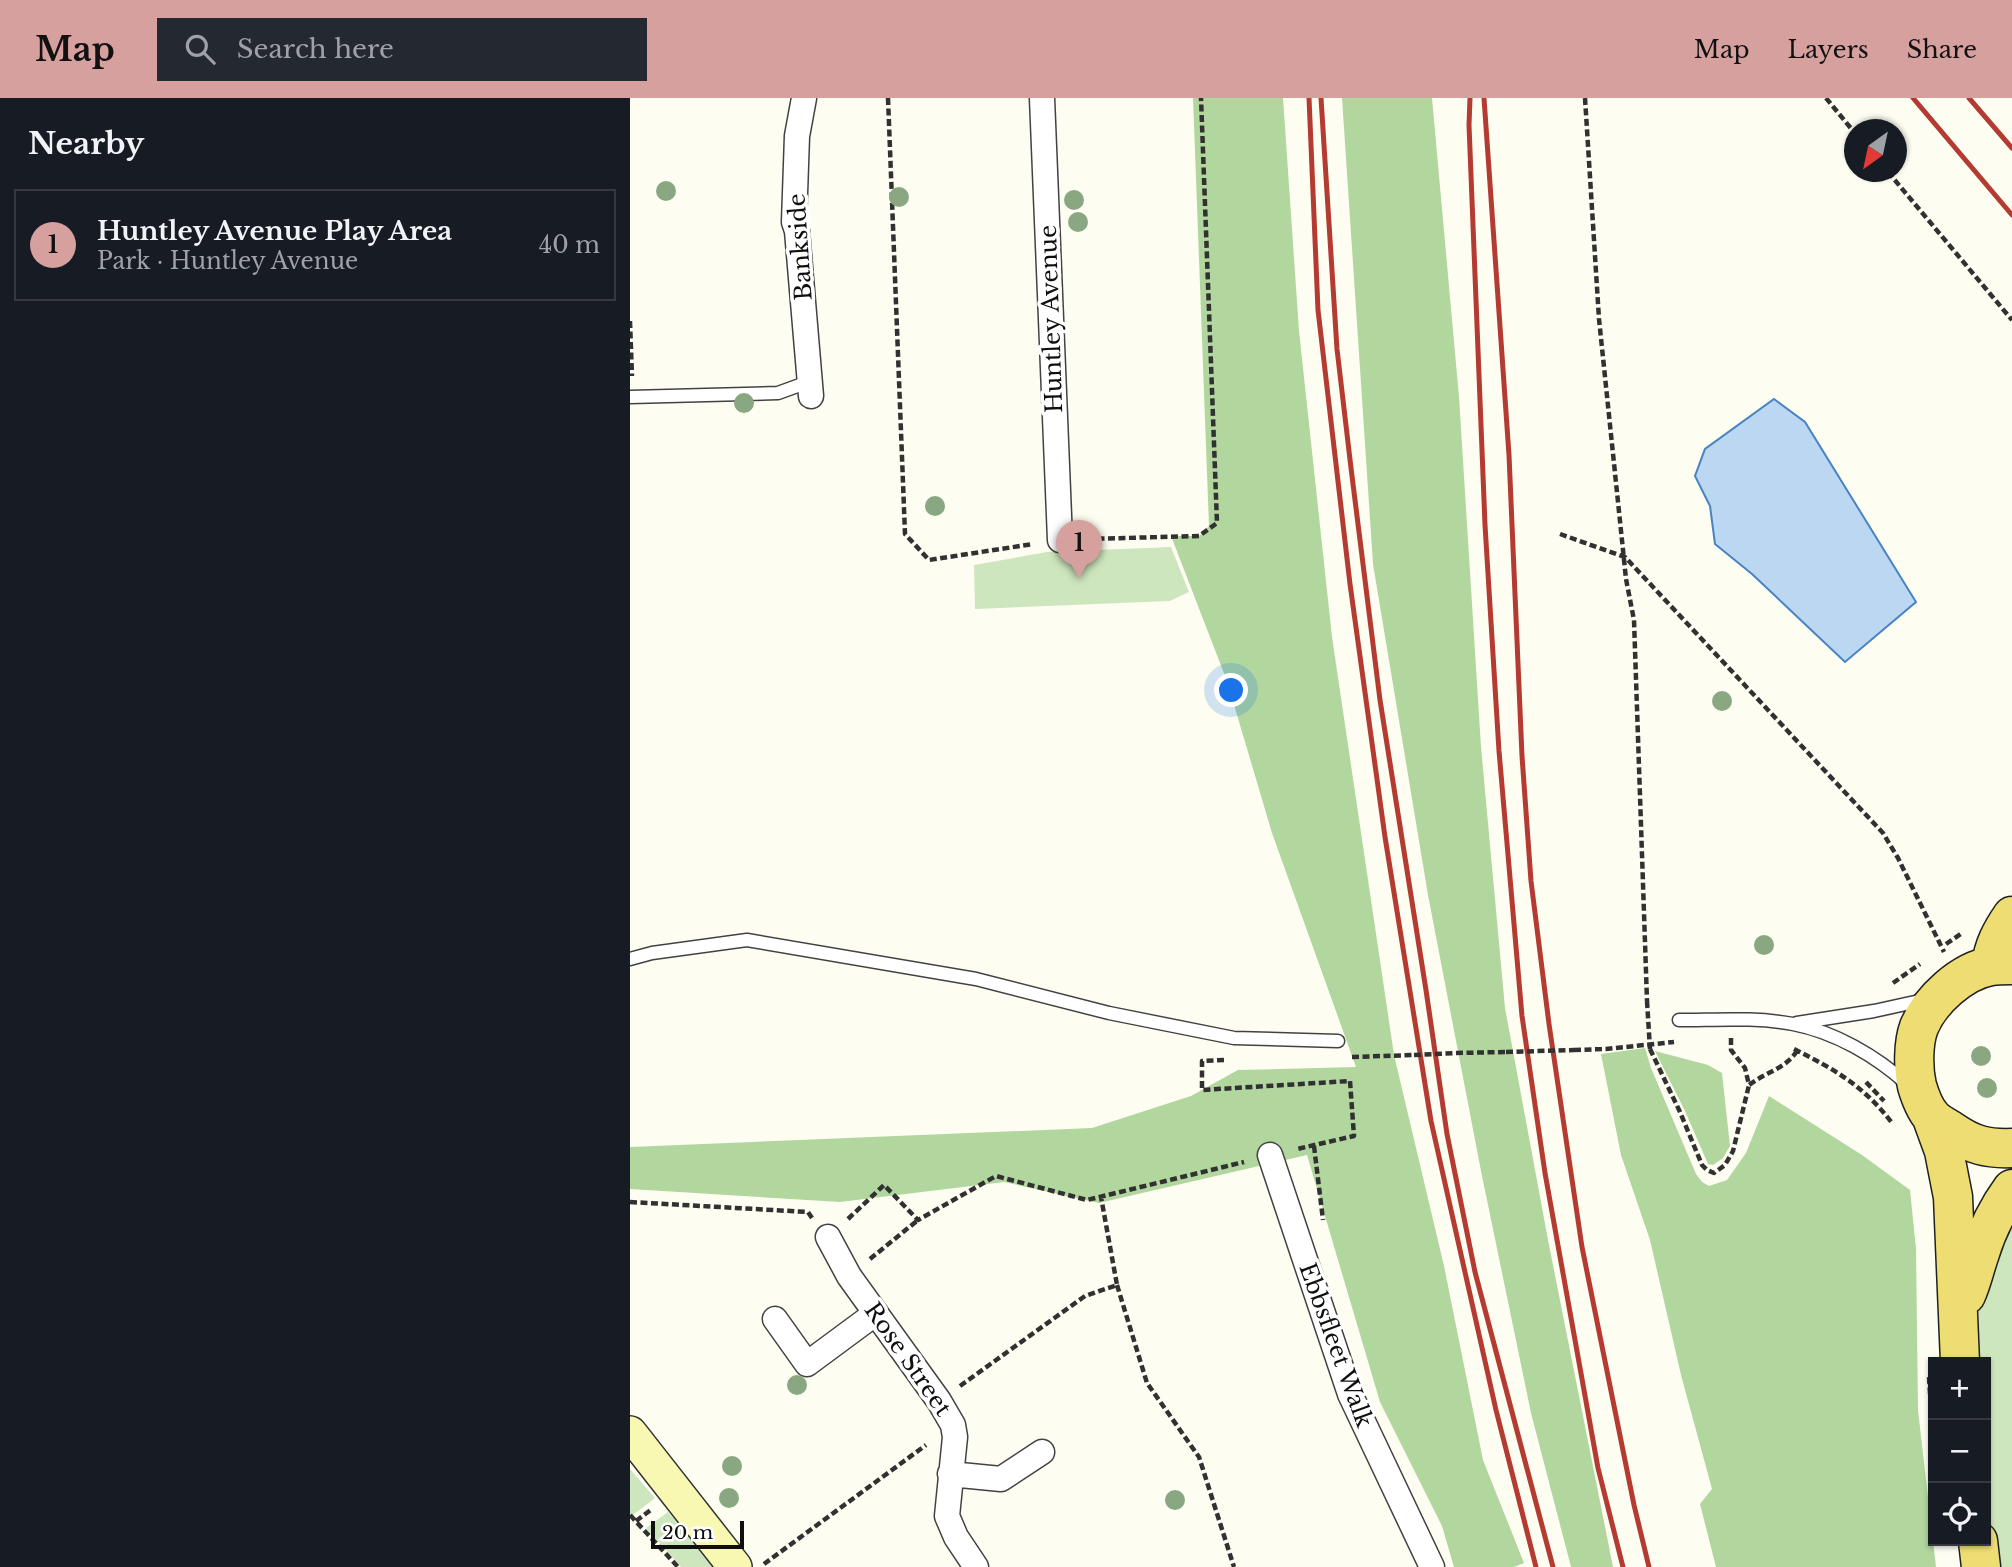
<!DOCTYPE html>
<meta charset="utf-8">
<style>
:root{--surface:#171b24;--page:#242831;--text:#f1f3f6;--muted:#9ea1a6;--line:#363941;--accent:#d6a09e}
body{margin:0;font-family:"Libre Baskerville",serif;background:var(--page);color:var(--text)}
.controls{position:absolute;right:21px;bottom:21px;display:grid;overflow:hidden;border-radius:0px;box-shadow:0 2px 5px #0004}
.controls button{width:63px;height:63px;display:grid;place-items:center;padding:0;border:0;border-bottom:2px solid var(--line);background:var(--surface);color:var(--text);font:35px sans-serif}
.compass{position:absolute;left:1214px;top:21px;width:63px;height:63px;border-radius:50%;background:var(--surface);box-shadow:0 2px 5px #0004;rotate:213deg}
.scale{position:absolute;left:21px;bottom:18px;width:93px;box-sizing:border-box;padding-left:7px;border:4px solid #0f0f0f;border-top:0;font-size:19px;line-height:24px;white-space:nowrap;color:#0f0f0f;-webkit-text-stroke:5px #fff;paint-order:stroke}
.you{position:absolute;left:602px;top:593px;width:24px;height:24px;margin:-18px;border:5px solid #fff;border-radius:50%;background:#1a73e8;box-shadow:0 0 0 10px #1a73e833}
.badge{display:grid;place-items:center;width:46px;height:46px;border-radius:50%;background:var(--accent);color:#111;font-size:23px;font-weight:700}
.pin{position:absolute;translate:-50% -58px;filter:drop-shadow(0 2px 4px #0008)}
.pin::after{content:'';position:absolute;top:37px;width:24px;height:21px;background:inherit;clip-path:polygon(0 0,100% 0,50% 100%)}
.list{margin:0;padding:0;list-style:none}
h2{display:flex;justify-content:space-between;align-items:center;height:91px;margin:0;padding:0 28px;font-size:30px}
h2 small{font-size:23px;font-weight:400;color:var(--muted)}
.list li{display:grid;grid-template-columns:46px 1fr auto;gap:21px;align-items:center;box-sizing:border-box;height:112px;margin:0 14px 14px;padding:0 14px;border:2px solid var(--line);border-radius:0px}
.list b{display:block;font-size:26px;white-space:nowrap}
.list p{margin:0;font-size:23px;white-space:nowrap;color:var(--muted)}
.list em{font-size:23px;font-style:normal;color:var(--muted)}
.icon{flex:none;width:38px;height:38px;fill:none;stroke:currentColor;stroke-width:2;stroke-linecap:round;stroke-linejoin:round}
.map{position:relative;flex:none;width:1382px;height:1469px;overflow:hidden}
header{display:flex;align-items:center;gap:42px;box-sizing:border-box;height:98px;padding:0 35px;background:var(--accent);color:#111}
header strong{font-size:33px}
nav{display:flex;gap:38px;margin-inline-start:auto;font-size:24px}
.search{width:490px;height:63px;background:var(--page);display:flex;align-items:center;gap:18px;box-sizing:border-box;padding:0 24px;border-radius:0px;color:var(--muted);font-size:26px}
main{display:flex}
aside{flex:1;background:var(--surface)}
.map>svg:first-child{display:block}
.green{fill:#cee6be}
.forest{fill:#b1d69e}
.water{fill:#bbd7f1;stroke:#4883c2;stroke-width:2}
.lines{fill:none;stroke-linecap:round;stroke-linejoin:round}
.service-casing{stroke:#424242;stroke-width:15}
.minor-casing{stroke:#424242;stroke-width:27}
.secondary-casing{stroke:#313131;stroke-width:36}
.primary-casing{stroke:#202020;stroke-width:41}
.path{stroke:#313131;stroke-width:4.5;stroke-dasharray:7 3.5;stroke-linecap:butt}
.service{stroke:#fff;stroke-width:12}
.minor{stroke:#fff;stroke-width:24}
.secondary{stroke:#f8f8b3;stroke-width:33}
.primary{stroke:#eddd73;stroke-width:38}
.rail{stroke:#b43b32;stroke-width:5}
.path-bridge{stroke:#313131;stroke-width:4.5;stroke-dasharray:7 3.5;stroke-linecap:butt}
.tree{fill:#89a881}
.labels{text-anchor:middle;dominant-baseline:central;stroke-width:7;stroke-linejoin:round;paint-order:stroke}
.street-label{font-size:23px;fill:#0f0f0f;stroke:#fff}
</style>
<header>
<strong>Map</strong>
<div class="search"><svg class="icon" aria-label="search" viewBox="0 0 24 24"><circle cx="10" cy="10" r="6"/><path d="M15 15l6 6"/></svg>Search here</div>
<nav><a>Map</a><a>Layers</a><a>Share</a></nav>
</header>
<main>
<aside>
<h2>Nearby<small></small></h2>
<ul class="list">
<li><span class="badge">1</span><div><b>Huntley Avenue Play Area</b><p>Park · Huntley Avenue</p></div><em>40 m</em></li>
</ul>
</aside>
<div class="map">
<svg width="1382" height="1469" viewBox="0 0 1382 1469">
<rect width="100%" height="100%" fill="#fefdf2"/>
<path class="green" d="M 541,449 L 559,494 L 540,503 L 345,511 L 344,467 L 417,454 Z
M 1377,1127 L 1382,1131 L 1382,1469 L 1367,1469 L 1356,1391 L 1356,1264 L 1347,1264 L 1347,1219 L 1352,1187 Z
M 0,1371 L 25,1400 L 3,1417 L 0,1415 Z
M 38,1414 L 56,1434 L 83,1469 L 51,1469 L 16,1430 Z"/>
<path class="forest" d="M 563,0 L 653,0 L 669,233 L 702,539 L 764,957 L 814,1168 L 853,1362 L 894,1465 L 884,1469 L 824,1469 L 812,1428 L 750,1304 L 677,1057 L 469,1105 L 374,1084 L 210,1104 L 0,1091 L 0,1049 L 462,1030 L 561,998 L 608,972 L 726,969 L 642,735 L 597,583 L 541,438 L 569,438 L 579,428 Z
M 712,0 L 802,0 L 829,299 L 851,649 L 875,910 L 918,1142 L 983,1469 L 941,1469 L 901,1315 L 851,1073 L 798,797 L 743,466 Z
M 1015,950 L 1021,970 L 1066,1076 L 1072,1084 L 1079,1088 L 1097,1082 L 1116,1055 L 1139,998 L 1232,1057 L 1280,1092 L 1286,1151 L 1288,1312 L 1306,1469 L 1086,1469 L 1070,1406 L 1082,1391 L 1051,1277 L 1020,1142 L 991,1057 L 971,956 Z
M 1025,953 L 1078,967 L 1092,975 L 1100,1048 L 1093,1060 L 1083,1067 L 1078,1066 L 1055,1013 Z"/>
<path class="water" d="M 1144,301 L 1175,324 L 1286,504 L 1215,564 L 1122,476 L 1085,446 L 1080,408 L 1065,378 L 1075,351 Z"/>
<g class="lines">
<defs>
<path id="service" d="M 0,299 L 148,295 L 170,287 L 179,280
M 0,861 L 22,855 L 117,842 L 346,881 L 479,915 L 604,940 L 708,943
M 1049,922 C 1086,922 1126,919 1163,926 C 1205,934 1246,958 1277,986
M 1167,925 L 1244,913 L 1294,902"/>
<path id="minor" d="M 174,0 L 167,38 L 164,124 L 167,133 L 181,298
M 412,0 L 430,442
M 640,1057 L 720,1296 L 802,1469
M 198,1139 L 219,1178 L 309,1303 L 323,1327 L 325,1339 L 317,1418 L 326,1439 L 346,1469
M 145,1221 L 177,1266 L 246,1215
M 320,1376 L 371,1381 L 412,1354"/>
<path id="secondary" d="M 0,1335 L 105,1469"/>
<path id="primary" d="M 1382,867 C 1375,867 1367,867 1361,868 C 1332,873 1300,902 1289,929 C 1283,945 1283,971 1287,988 C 1290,998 1295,1013 1304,1021 C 1309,1026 1316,1029 1322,1033 C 1342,1047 1357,1051 1382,1050
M 1361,868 C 1363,849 1371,834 1382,818
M 1302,1020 L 1314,1053 L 1323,1099 L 1330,1264
M 1336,1197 C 1342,1184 1345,1169 1350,1155 C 1357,1132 1368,1110 1382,1091
M 1348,1443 L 1351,1469"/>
</defs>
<use href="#service" class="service-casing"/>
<use href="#minor" class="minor-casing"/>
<use href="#secondary" class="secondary-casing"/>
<use href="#primary" class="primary-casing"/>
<path class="path" d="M 258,0 L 275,436 L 299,462 L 403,446
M 955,0 L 969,221 L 996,481 L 1004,522 L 1017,903
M 1196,0 L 1224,34
M 1258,74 L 1382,222
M 0,223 L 2,278
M 930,436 L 995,459 L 1253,735 L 1268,760 L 1314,854
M 457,441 L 569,438 L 587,425 L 571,0
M 1316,846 L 1332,835
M 1263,885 L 1290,866
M 1101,940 L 1101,952 L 1115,970 L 1119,987 C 1136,974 1155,971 1167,953
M 1020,951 L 1050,1014 L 1072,1067 L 1077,1072 L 1084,1075 L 1095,1067 L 1103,1053 L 1119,987
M 1164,951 C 1204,971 1234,988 1262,1025
M 944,952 L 976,951 L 1044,944
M 826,955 L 876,954
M 722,959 L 784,957
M 594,962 L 572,963 L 572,992 L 720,983 L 724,1038 L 667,1051
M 1236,984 L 1254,1003
M 684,1048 L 693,1122
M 0,1104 L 178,1114 L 182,1120
M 218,1121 L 254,1087 L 288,1122 L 366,1078 L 457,1102 L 614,1064
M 240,1161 L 288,1122
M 487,1187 L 517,1285 L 569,1359 L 604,1469
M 1299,1279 L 1303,1342
M 330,1288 L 455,1198 L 487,1187 L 471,1099
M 0,1417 L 48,1469
M 6,1423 L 22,1411
M 134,1466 L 296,1347"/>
<use href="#service" class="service"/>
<use href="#minor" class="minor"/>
<use href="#secondary" class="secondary"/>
<use href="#primary" class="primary"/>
<path class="rail" d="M 679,0 L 688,212 L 720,486 L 755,739 L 801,1023 L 866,1312 L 906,1469
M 691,0 L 707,251 L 721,370 L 750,602 L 796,892 L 817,1036 L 845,1174 L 923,1469
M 840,0 L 839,27 L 855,427 L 869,653 L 892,918 L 915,1075 L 968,1370 L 993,1469
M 854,0 L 879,357 L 892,658 L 901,783 L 919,926 L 952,1149 L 1004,1407 L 1019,1469
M 1283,0 L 1382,117
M 1339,0 L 1382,50"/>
<path class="path-bridge" d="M 1017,903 L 1020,951
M 876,954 L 944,952
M 784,957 L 826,955"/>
</g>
<g class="tree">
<circle cx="36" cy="93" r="10"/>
<circle cx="269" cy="99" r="10"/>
<circle cx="444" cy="102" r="10"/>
<circle cx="448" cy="124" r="10"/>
<circle cx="114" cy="305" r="10"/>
<circle cx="305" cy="408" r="10"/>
<circle cx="1092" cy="603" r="10"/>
<circle cx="1134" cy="847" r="10"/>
<circle cx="1351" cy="958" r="10"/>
<circle cx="1357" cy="990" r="10"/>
<circle cx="167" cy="1287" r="10"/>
<circle cx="102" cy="1368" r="10"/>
<circle cx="99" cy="1400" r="10"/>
<circle cx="545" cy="1402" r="10"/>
</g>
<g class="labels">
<g class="street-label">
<text transform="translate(170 149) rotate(-94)">Bankside</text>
<text transform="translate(421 221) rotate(-92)">Huntley Avenue</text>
<text transform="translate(706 1247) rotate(70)">Ebbsfleet Walk</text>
<text transform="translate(278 1261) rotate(55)">Rose Street</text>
</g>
</g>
</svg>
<div class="controls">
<button>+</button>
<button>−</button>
<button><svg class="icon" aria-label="locate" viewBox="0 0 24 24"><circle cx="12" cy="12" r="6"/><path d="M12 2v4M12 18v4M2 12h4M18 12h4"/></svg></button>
</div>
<svg class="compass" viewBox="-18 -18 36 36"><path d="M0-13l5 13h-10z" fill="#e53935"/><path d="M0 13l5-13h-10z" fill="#9ea1a6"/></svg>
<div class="scale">20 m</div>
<div class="you"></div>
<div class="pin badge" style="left:449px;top:480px">1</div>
</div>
</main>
